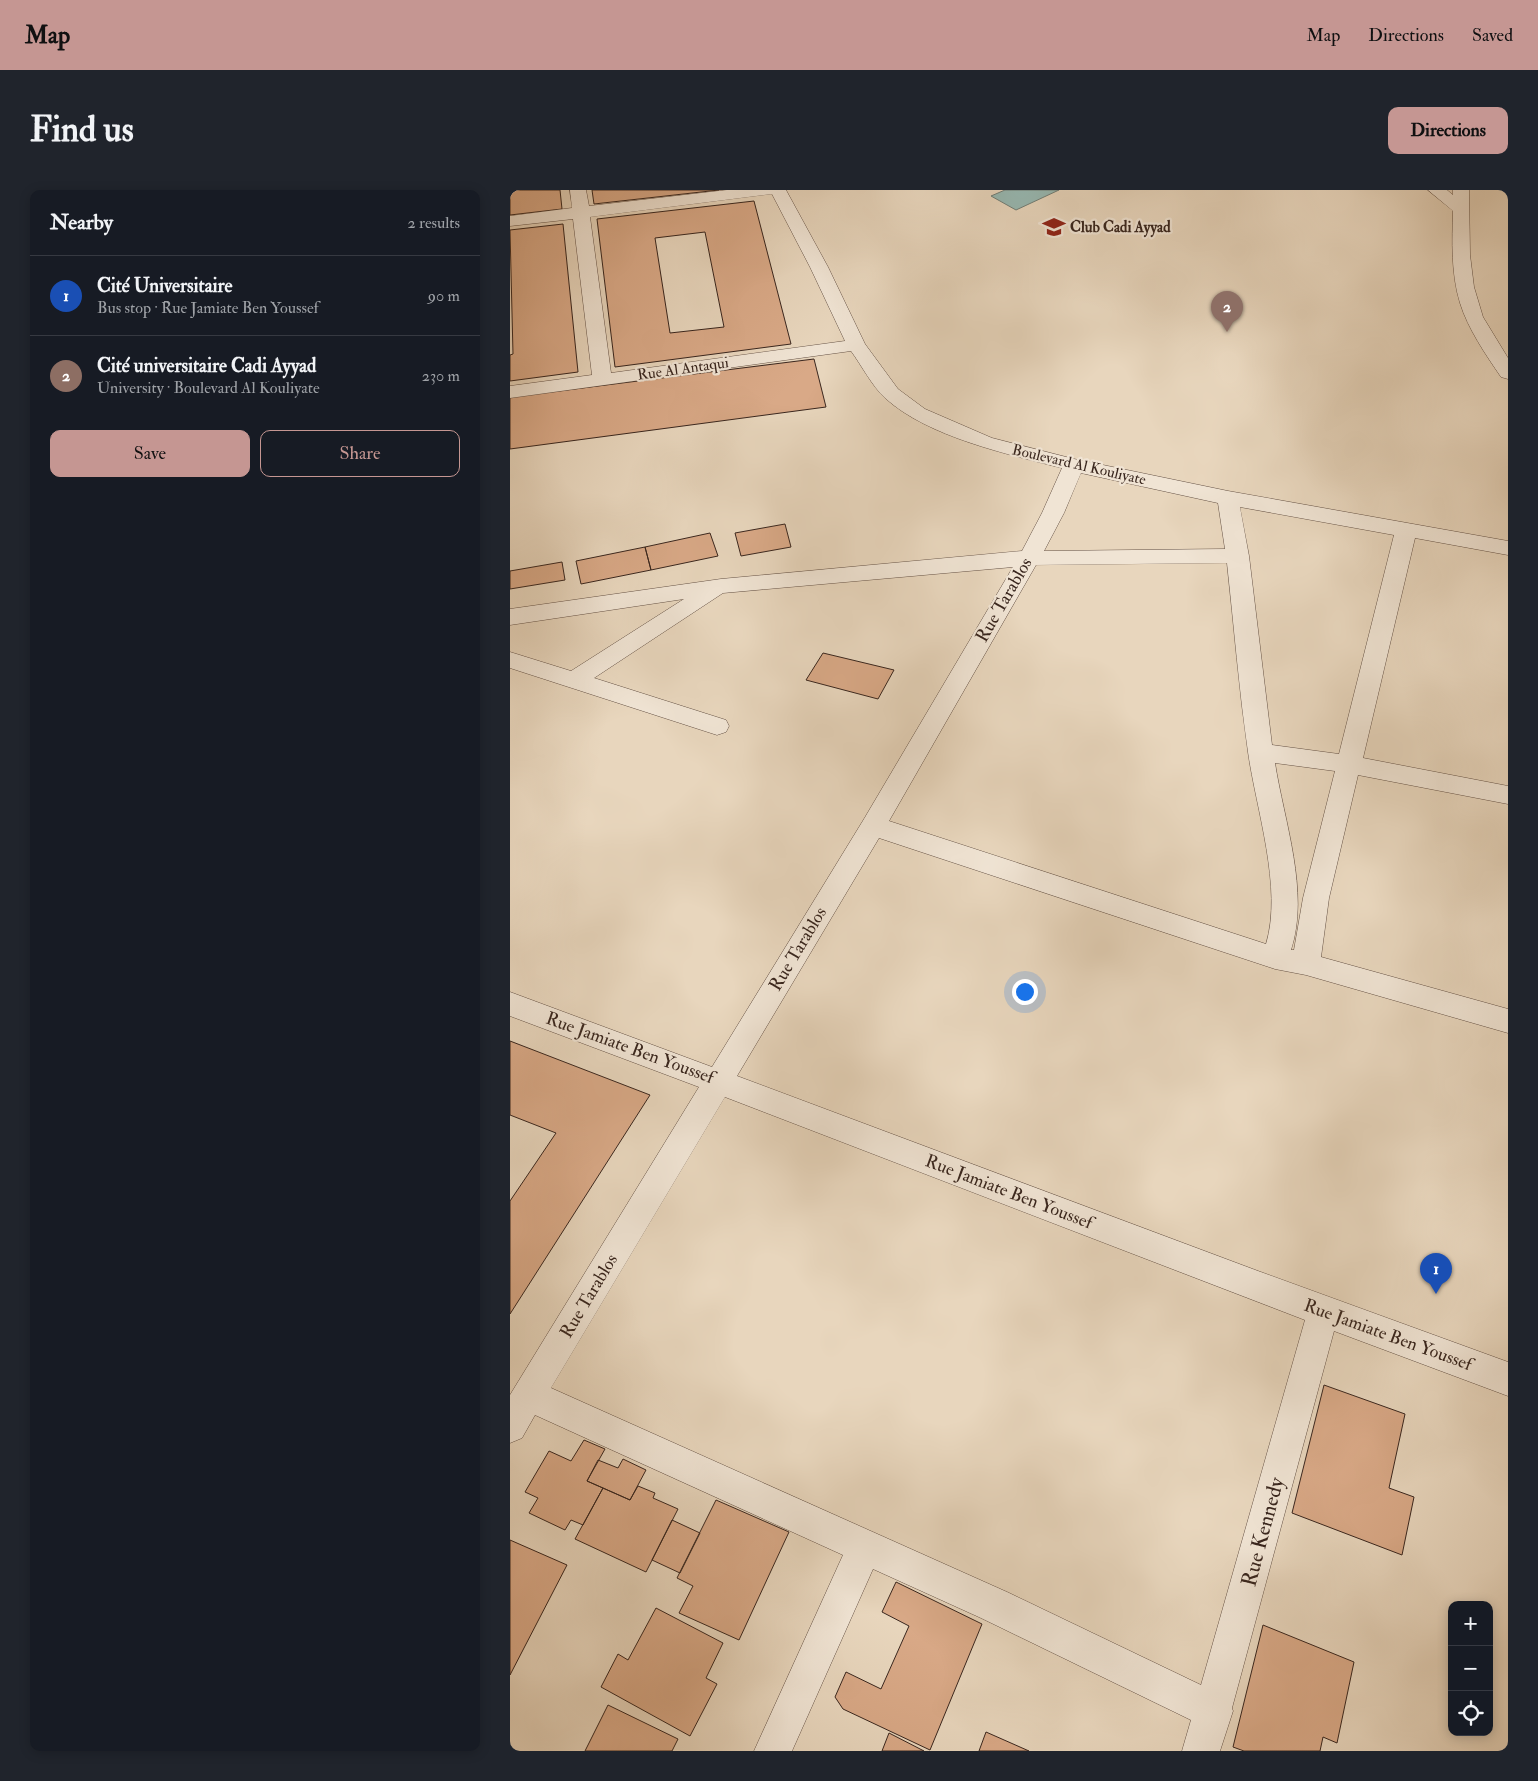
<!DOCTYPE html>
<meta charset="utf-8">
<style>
:root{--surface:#171b24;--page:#20242c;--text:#f1f3f6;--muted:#9ea1a6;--line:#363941;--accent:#c59692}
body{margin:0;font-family:"IM FELL Double Pica",serif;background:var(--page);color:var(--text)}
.controls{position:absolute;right:15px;bottom:15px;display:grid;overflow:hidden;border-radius:10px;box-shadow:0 2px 12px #0003}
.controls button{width:45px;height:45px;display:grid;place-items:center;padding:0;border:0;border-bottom:1px solid var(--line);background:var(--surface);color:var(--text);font:25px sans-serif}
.you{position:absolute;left:514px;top:801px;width:18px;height:18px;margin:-12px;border:4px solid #fff;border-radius:50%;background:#1a73e8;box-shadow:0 0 0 8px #1a73e833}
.badge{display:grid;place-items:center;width:32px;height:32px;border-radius:50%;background:var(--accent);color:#fff;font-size:16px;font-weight:700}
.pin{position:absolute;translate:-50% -41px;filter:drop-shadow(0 1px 2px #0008)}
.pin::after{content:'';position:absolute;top:26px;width:18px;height:15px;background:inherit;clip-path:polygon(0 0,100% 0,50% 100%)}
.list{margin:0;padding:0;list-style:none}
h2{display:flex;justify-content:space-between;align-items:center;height:65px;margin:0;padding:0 20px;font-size:21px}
h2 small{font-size:16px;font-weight:400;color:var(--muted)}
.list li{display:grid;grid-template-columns:32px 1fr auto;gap:15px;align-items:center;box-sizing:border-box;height:80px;padding:0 20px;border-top:1px solid var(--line)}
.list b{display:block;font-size:19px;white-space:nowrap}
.list p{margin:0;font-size:16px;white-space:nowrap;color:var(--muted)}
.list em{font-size:16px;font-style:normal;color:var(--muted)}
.actions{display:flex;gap:10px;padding:15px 20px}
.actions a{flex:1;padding:11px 0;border:1px solid var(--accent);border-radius:10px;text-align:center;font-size:18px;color:var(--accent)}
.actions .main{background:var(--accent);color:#111}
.icon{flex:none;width:28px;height:28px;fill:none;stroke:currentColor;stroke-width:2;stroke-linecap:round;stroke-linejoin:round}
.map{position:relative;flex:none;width:998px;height:1561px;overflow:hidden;border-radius:10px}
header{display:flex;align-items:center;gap:30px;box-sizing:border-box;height:70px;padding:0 25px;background:var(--accent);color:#111}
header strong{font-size:24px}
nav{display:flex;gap:28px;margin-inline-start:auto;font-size:18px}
.intro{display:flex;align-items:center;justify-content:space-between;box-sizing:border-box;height:120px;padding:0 30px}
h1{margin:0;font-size:35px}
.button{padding:12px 22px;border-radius:10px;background:var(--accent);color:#111;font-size:18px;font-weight:700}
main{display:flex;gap:30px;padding:0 30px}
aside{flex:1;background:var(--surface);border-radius:10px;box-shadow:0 2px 12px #0003}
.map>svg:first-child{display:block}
.water{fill:#97b9b3;stroke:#717e77}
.building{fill:#d9a987;stroke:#39261e;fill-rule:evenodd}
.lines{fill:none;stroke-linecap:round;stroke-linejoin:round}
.minor-casing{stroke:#655246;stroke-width:1}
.minor{fill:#f0e4d4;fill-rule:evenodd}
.labels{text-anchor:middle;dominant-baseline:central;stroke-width:4.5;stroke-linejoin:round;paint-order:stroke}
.far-poi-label{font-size:15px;font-weight:bold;fill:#39261e;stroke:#f0e4d4;text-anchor:start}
.far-street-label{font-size:15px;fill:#39261e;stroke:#f0e4d4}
.street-label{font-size:18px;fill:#39261e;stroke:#f0e4d4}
.near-street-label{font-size:21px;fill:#39261e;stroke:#f0e4d4}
</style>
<header>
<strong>Map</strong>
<nav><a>Map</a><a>Directions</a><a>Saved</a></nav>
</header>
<div class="intro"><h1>Find us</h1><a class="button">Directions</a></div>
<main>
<aside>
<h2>Nearby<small>2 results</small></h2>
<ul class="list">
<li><span class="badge" style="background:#1a4fb4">1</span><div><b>Cité Universitaire</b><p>Bus stop · Rue Jamiate Ben Youssef</p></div><em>90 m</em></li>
<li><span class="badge" style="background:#8d6e63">2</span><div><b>Cité universitaire Cadi Ayyad</b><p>University · Boulevard Al Kouliyate</p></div><em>230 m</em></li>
</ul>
<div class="actions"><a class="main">Save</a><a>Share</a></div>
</aside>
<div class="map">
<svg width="998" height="1561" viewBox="0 0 998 1561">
<rect width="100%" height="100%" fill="#e8d6bd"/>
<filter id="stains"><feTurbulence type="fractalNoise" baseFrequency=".004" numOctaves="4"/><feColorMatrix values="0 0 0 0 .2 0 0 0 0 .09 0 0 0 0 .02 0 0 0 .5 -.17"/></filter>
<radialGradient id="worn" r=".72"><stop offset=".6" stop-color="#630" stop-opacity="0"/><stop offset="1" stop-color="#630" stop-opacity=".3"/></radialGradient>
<path class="water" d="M 495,0 L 549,0 L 506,20 L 481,6 Z"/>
<path class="building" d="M 0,0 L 50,0 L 52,19 L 0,25 Z
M 82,0 L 209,0 L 84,14 Z
M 244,11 L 281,154 L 105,177 L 87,29 ZM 195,42 L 214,137 L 160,143 L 145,48 Z
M 53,34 L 68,182 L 0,191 L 0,165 L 3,164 L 0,40 Z
M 304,169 L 316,217 L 0,259 L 0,207 Z
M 275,334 L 281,357 L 231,366 L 225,343 Z
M 200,343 L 208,366 L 141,380 L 135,357 Z
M 135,357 L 141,380 L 71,394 L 66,371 Z
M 52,372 L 55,390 L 0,399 L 0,381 Z
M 313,463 L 384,480 L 368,509 L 296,490 Z
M 0,851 L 140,905 L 0,1124 L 0,1011 L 46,943 L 0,925 Z
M 814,1195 L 895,1224 L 879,1298 L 904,1307 L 892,1365 L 782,1323 Z
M 74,1250 L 95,1259 L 77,1291 L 93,1298 L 73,1335 L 61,1330 L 55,1340 L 19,1323 L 28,1308 L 15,1302 L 39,1261 L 61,1271 Z
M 113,1269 L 136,1280 L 120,1310 L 77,1291 L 88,1270 L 108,1278 Z
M 128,1296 L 145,1303 L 143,1308 L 168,1319 L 136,1382 L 65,1349 L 93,1298 L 120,1310 Z
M 206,1310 L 279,1342 L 229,1450 L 169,1423 L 183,1396 L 167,1388 Z
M 162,1330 L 190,1343 L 170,1383 L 142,1370 Z
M 0,1350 L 57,1375 L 0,1485 Z
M 386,1392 L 472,1434 L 420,1560 L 333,1519 L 325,1507 L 336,1482 L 371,1499 L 399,1436 L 372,1422 Z
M 146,1418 L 213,1453 L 196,1488 L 207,1494 L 180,1546 L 91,1497 L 108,1464 L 118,1470 Z
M 753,1435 L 844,1472 L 827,1553 L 813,1547 L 810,1561 L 734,1561 L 723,1557 Z
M 98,1515 L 168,1549 L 162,1561 L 75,1561 Z
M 476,1542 L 519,1561 L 469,1561 Z
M 379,1543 L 414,1561 L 372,1561 Z"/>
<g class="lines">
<defs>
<path id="minor" d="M 60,0 L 76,0 L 79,16 L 217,0 L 276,0 L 318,77 L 355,154 L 388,199 L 415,219 L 482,248 L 564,269 L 718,301 L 998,351 L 998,365 L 905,348 L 853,568 L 998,596 L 998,614 L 848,585 L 819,708 L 811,767 L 998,819 L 998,843 L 796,785 L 765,779 L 369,648 L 227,886 L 748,1081 L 998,1172 L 998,1206 L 824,1141 L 722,1518 L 723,1521 L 710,1561 L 672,1561 L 681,1530 L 471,1428 L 363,1379 L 282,1561 L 244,1561 L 333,1365 L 25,1225 L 12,1248 L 0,1253 L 0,1205 L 189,897 L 0,826 L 0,802 L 202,877 L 354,629 L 503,377 L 213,403 L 84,488 L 216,530 L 219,536 L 216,542 L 207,545 L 0,478 L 0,462 L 61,481 L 174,409 L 0,435 L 0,419 L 211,389 L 512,361 L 532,323 L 552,278 C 497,264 418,247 375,208 C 362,196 352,176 341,161 L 0,208 L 0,196 L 82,185 L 63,29 L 0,36 L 0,26 L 62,18 ZM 262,4 L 300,77 L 335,151 L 101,183 L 80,27 ZM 571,283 L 708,313 L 715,359 L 534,361 L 554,323 ZM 730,317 L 884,345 L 829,564 L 762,555 L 739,366 ZM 717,373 C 724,436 729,500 738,562 C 746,619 773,698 756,754 L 379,631 L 526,375 ZM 765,573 L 825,581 L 793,708 L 784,760 L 781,760 C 800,702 774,631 765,573 ZM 215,907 L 795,1130 L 691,1495 L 497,1402 L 41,1198 Z
M 918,0 L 937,0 L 943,5 L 943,0 L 959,0 L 960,65 L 964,97 L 973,127 L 998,168 L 998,189 L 991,187 C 976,165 958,139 950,113 C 941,84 942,51 943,21 Z"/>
</defs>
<use href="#minor" class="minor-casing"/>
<use href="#minor" class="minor"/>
</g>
<defs>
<symbol id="university-bare" viewBox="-9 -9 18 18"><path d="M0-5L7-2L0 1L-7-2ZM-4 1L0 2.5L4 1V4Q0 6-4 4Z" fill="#8f2418" stroke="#f0e4d4" stroke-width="2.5" paint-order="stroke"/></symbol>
</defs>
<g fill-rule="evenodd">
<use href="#university-bare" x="528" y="21" width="32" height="32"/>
</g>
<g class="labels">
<g class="far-poi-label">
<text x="560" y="37">Club Cadi Ayyad</text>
</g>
<g class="far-street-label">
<text transform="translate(173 179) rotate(-8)">Rue Al Antaqui</text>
<text transform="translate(569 275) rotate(13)">Boulevard Al Kouliyate</text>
</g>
<g class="street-label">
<text transform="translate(494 410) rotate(-60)">Rue Tarablos</text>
<text transform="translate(288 759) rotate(-59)">Rue Tarablos</text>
<text transform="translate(120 858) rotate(20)">Rue Jamiate Ben Youssef</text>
<text transform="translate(499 1002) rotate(21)">Rue Jamiate Ben Youssef</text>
<text transform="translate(79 1106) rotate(-59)">Rue Tarablos</text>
<text transform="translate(878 1145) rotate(20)">Rue Jamiate Ben Youssef</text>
</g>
<g class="near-street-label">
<text transform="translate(753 1342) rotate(-75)">Rue Kennedy</text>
</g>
</g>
<rect width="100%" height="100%" filter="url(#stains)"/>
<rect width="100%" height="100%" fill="url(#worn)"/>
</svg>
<div class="controls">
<button>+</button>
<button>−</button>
<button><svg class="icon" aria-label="locate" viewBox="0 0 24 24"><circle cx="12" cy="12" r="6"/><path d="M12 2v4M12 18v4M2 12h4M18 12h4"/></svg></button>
</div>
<div class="you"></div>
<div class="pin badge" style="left:926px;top:1104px;background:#1a4fb4">1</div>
<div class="pin badge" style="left:717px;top:142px;background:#8d6e63">2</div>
</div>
</main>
